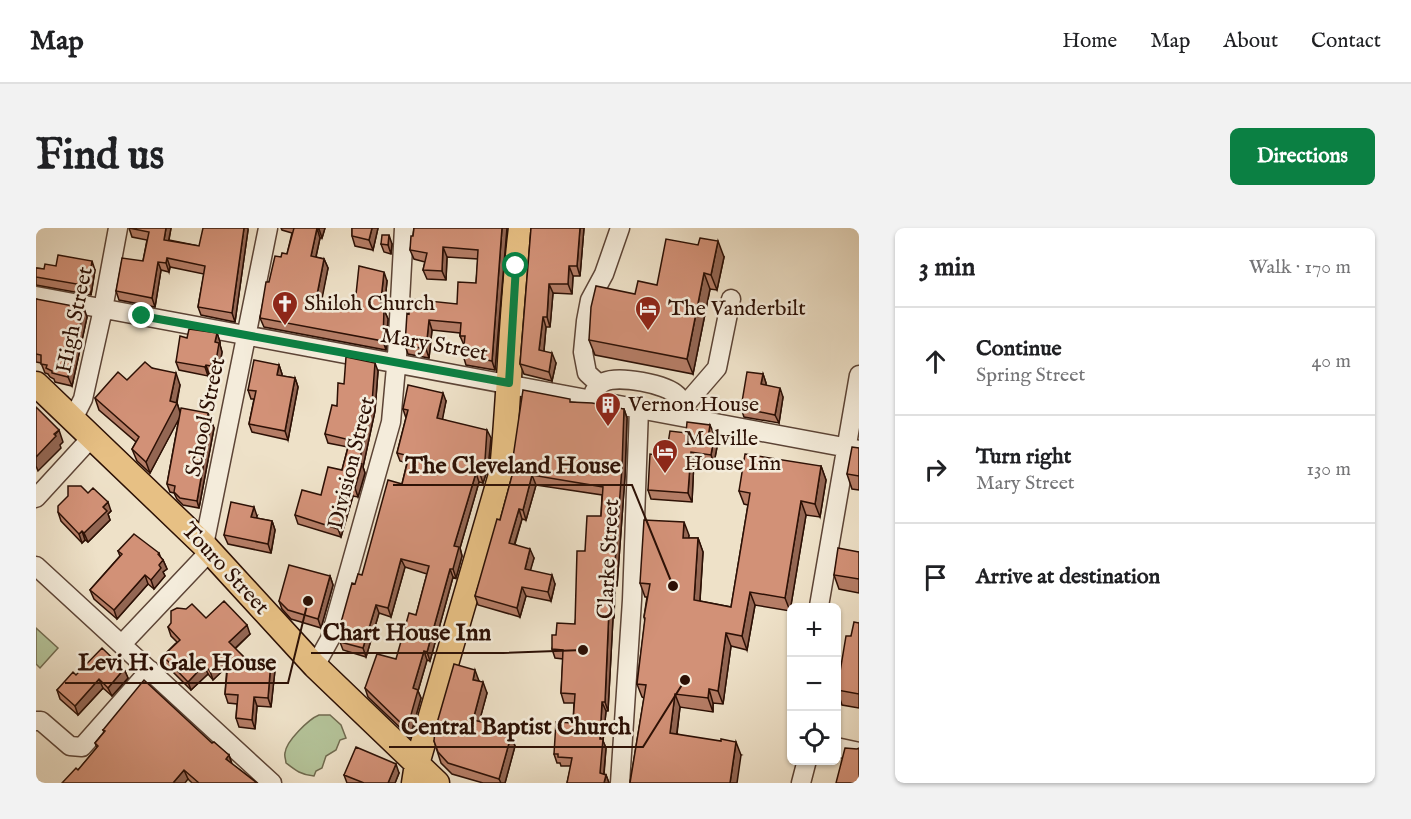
<!DOCTYPE html>
<meta charset="utf-8">
<style>
:root{--surface:#fff;--page:#f2f2f2;--text:#202124;--muted:#757577;--line:#e0e0e0;--accent:#0b8043}
body{margin:0;font-family:"IM FELL English",serif;background:var(--page);color:var(--text)}
.controls{position:absolute;right:18px;bottom:18px;display:grid;overflow:hidden;border-radius:9px;box-shadow:0 2px 4px #0004}
.controls button{width:54px;height:54px;display:grid;place-items:center;padding:0;border:0;border-bottom:2px solid var(--line);background:var(--surface);color:var(--text);font:30px sans-serif}
.stop{position:absolute;width:18px;height:18px;margin:-14px;border:4px solid #0b8043;border-radius:50%;background:#fff}
.stop.end{background:#0b8043;border-color:#fff;box-shadow:0 2px 6px #0008}
.list{margin:0;padding:0;list-style:none}
h2{display:flex;justify-content:space-between;align-items:center;height:78px;margin:0;padding:0 24px;font-size:26px}
h2 small{font-size:20px;font-weight:400;color:var(--muted)}
.list li{display:grid;grid-template-columns:39px 1fr auto;gap:18px;align-items:center;box-sizing:border-box;height:108px;padding:0 24px;border-top:2px solid var(--line)}
.list b{display:block;font-size:22px;white-space:nowrap}
.list p{margin:0;font-size:20px;white-space:nowrap;color:var(--muted)}
.list em{font-size:20px;font-style:normal;color:var(--muted)}
.icon{flex:none;width:33px;height:33px;fill:none;stroke:currentColor;stroke-width:2;stroke-linecap:round;stroke-linejoin:round}
.map{position:relative;flex:none;width:823px;height:555px;overflow:hidden;border-radius:9px}
header{display:flex;align-items:center;gap:36px;box-sizing:border-box;height:84px;padding:0 30px;background:var(--surface);border-bottom:2px solid var(--line)}
header strong{font-size:28px}
nav{display:flex;gap:33px;margin-inline-start:auto;font-size:21px}
.intro{display:flex;align-items:center;justify-content:space-between;box-sizing:border-box;height:144px;padding:0 36px}
h1{margin:0;font-size:42px}
.button{padding:15px 27px;border-radius:9px;background:var(--accent);color:#fff;font-size:21px;font-weight:700}
main{display:flex;gap:36px;padding:0 36px}
aside{flex:1;background:var(--surface);border-radius:9px;box-shadow:0 2px 4px #0004}
.map>svg:first-child{display:block}
.green{fill:#b4c399;stroke:#706a4f;stroke-width:1.5}
.lines{fill:none;stroke-linecap:round;stroke-linejoin:round}
.minor-casing{stroke:#5c4436;stroke-width:21}
.major-casing{stroke:#2c1005;stroke-width:27}
.minor{stroke:#f4ecdb;stroke-width:18}
.major{stroke:#e7c084;stroke-width:24}
.wall{fill:#b57d66;stroke:#2c1005;stroke-width:1.5}
.shaded-wall{fill:#936653;stroke:#2c1005;stroke-width:1.5}
.building{fill:#d29177;stroke:#2c1005;stroke-width:1.5}
.route{stroke:#0b8043;stroke-width:8}
.labels{text-anchor:middle;dominant-baseline:central;stroke-width:5;stroke-linejoin:round;paint-order:stroke}
.poi-label{font-size:22px;fill:#2c1005;stroke:#f4ecdb;text-anchor:start}
.street-label{font-size:22px;fill:#2c1005;stroke:#f4ecdb}
.leader{fill:none;stroke:#2c1005;stroke-width:2}
.callout-dot{fill:#2c1005;stroke:#f4ecdb;stroke-width:2}
.callout-label{font-size:24px;text-anchor:middle;font-weight:bold;fill:#2c1005;stroke:#f4ecdb;stroke-width:5;stroke-linejoin:round;paint-order:stroke}
</style>
<header>
<strong>Map</strong>
<nav><a>Home</a><a>Map</a><a>About</a><a>Contact</a></nav>
</header>
<div class="intro"><h1>Find us</h1><a class="button">Directions</a></div>
<main>
<div class="map">
<svg width="823" height="555" viewBox="0 0 823 555">
<rect width="100%" height="100%" fill="#eee1c8"/>
<filter id="stains"><feTurbulence type="fractalNoise" baseFrequency=".00333" numOctaves="4"/><feColorMatrix values="0 0 0 0 .2 0 0 0 0 .09 0 0 0 0 .02 0 0 0 .5 -.17"/></filter>
<radialGradient id="worn" r=".72"><stop offset=".6" stop-color="#630" stop-opacity="0"/><stop offset="1" stop-color="#630" stop-opacity=".3"/></radialGradient>
<path class="green" d="M 0,400 L 22,420 L 4,440 L 0,436 Z
M 283,487 L 294,487 L 305,497 L 310,510 L 304,512 L 300,522 L 290,528 L 286,540 L 280,543 L 278,548 C 265,547 259,542 250,535 C 250,532 248,528 249,525 C 250,513 273,491 283,487 Z"/>
<g class="lines">
<defs>
<path id="minor" d="M 0,68 L 823,222
M 564,157 L 551,145 L 547,124 L 550,93 L 554,72 L 568,46 L 584,0
M 558,164 C 560,160 564,156 568,154 C 583,147 630,156 641,167 C 648,174 649,179 649,188
M 649,177 L 681,140 L 695,71
M 37,191 L 47,171 L 67,81 L 82,0
M 0,270 L 55,210
M 168,317 L 232,0
M 0,338 L 236,555
M 783,378 L 823,147
M 86,416 L 174,323
M 279,438 L 294,411 L 355,194 L 361,128 L 368,0
M 0,493 L 5,493 L 34,518 L 46,519 L 114,442
M 800,519 L 823,524
M 584,555 L 596,372 L 603,181
M 765,555 L 771,532"/>
<path id="major" d="M 0,156 L 168,317 L 279,438 L 401,555
M 378,555 L 381,536 L 466,243 C 474,162 475,81 485,0"/>
</defs>
<use href="#minor" class="minor-casing"/>
<use href="#major" class="major-casing"/>
<use href="#minor" class="minor"/>
<use href="#major" class="major"/>
</g>
<path class="wall" d="M 93,0 L 135,0 L 133,12 L 163,18 L 212,2 L 199,94 L 165,87 L 162,79 L 168,46 L 134,39 L 133,44 L 125,42 L 119,79 L 83,72 L 80,63 L 107,33 L 111,12 L 96,9 Z
M 245,0 L 289,0 L 286,10 L 284,10 L 280,29 L 288,31 L 292,40 L 285,72 L 314,78 L 319,76 L 351,53 L 348,82 L 352,91 L 350,122 L 228,99 L 224,90 L 233,54 L 245,29 L 251,26 L 256,5 L 246,2 Z
M 316,0 L 342,0 L 337,22 L 319,18 L 316,8 Z
M 378,0 L 471,0 L 459,142 L 430,137 L 427,127 L 428,117 L 424,108 L 424,105 L 396,102 L 393,130 L 372,126 L 369,117 L 373,86 L 421,76 L 440,55 L 442,31 L 411,29 L 410,52 L 391,51 L 387,42 L 389,34 L 378,31 L 374,22 L 377,8 Z
M 495,0 L 548,0 L 544,48 L 537,48 L 536,66 L 517,65 L 514,99 L 510,99 L 508,123 L 520,135 L 516,153 L 488,146 L 484,136 Z
M 345,16 L 356,16 L 355,26 L 348,24 Z
M 688,29 L 681,62 L 674,61 L 657,146 L 559,127 L 553,112 L 621,57 Z
M 20,38 L 59,42 L 55,67 L 0,57 L 0,40 L 8,41 Z
M 0,71 L 51,89 L 36,158 L 19,154 L 18,151 L 14,149 L 12,146 L 9,145 L 5,135 L 0,134 Z
M 181,105 L 184,114 L 184,117 L 186,124 L 183,142 L 179,141 L 178,147 L 173,146 L 172,148 L 143,142 L 140,134 L 151,110 Z
M 243,137 L 246,146 L 246,148 L 259,150 L 262,159 L 252,212 L 216,204 L 213,196 L 218,171 L 215,171 L 212,162 Z
M 116,140 L 144,157 L 141,175 L 144,184 L 172,185 L 178,200 L 163,280 L 147,277 L 141,271 L 138,265 L 134,264 L 131,256 L 143,190 L 114,245 L 101,233 L 96,221 L 100,214 L 63,182 L 59,170 L 91,152 Z
M 342,143 L 339,183 L 327,239 L 329,245 L 322,269 L 317,268 L 305,309 L 262,296 L 259,287 L 285,267 L 306,242 L 312,219 L 292,215 L 289,206 L 301,178 L 308,156 Z
M 727,146 L 730,155 L 730,157 L 747,169 L 743,195 L 708,189 L 705,180 Z
M 410,173 L 406,191 L 455,210 L 452,240 L 447,255 L 443,254 L 424,320 L 426,328 L 420,350 L 417,349 L 394,433 L 391,432 L 382,463 L 385,470 L 374,509 L 332,469 L 329,460 L 360,431 L 380,387 L 391,346 L 369,339 L 355,389 L 343,385 L 330,429 L 307,422 L 304,414 L 306,405 L 304,398 L 319,356 L 326,347 L 366,256 L 371,235 L 364,233 L 361,225 L 370,190 L 367,181 Z
M 535,174 L 588,181 L 591,190 L 589,248 L 581,358 L 579,358 L 578,390 L 577,390 L 572,483 L 570,483 L 567,513 L 570,520 L 568,547 L 570,547 L 573,555 L 531,555 L 535,538 L 525,538 L 524,535 L 521,535 L 518,526 L 537,495 L 538,475 L 528,475 L 525,465 L 527,431 L 519,430 L 516,421 L 520,407 L 539,396 L 549,323 L 565,288 L 566,267 L 500,257 L 490,292 L 486,291 L 479,316 L 498,330 L 494,342 L 519,356 L 515,373 L 490,368 L 484,389 L 442,377 L 439,368 L 464,292 L 476,248 L 475,243 Z
M 650,205 L 678,206 L 677,210 L 681,219 L 678,235 L 658,232 L 656,274 L 615,271 L 612,262 L 630,228 Z
M 823,220 L 823,262 L 816,261 L 811,246 Z
M 785,238 L 790,252 L 784,289 L 770,287 L 754,383 L 719,377 L 711,422 L 695,418 L 687,476 L 677,475 L 677,484 L 644,479 L 641,506 L 705,527 L 594,555 L 608,470 L 606,469 L 601,456 L 609,393 L 608,389 L 611,369 L 609,369 L 604,355 L 653,307 L 652,310 L 662,310 L 667,324 L 664,373 L 695,379 L 712,277 L 708,276 L 703,263 Z
M 52,265 L 75,283 L 72,286 L 74,292 L 52,314 L 49,312 L 46,315 L 25,293 L 22,284 Z
M 221,288 L 220,290 L 236,293 L 239,302 L 235,325 L 192,316 L 188,307 Z
M 82,323 L 124,329 L 127,332 L 131,341 L 127,344 L 129,348 L 118,361 L 112,356 L 81,391 L 58,371 L 54,362 L 84,328 Z
M 823,324 L 823,365 L 803,361 L 798,347 Z
M 294,348 L 297,357 L 285,400 L 255,391 L 246,381 L 243,373 Z
M 170,390 L 214,406 L 199,421 L 209,430 L 239,442 L 235,479 L 221,478 L 219,501 L 203,499 L 200,490 L 201,476 L 192,475 L 189,466 L 191,438 L 177,452 L 172,446 L 155,462 L 130,437 L 127,428 L 141,414 L 135,408 L 132,399 Z
M 823,395 L 823,480 L 806,477 L 801,462 L 815,408 Z
M 88,441 L 92,450 L 76,468 L 67,460 L 42,487 L 24,471 L 21,462 L 40,447 Z
M 443,453 L 451,465 L 443,494 L 453,502 L 475,508 L 479,518 L 469,555 L 447,555 L 416,546 L 405,535 L 398,513 Z
M 67,502 L 176,515 L 193,527 L 196,536 L 221,555 L 156,555 L 152,551 L 42,542 L 61,520 L 59,515 L 68,504 Z
M 363,545 L 359,555 L 311,555 L 308,547 Z"/>
<path class="shaded-wall" d="M 130,0 L 135,0 L 131,21 L 128,12 Z
M 208,0 L 212,0 L 212,2 L 199,94 L 196,85 Z
M 281,0 L 284,10 L 278,37 L 275,28 Z
M 283,0 L 289,0 L 286,10 L 283,1 Z
M 336,0 L 342,0 L 337,22 L 333,12 Z
M 466,0 L 471,0 L 459,142 L 456,133 Z
M 544,0 L 548,0 L 544,48 L 541,38 Z
M 353,7 L 356,16 L 355,26 L 352,17 Z
M 682,13 L 688,29 L 681,62 L 675,47 Z
M 407,19 L 411,29 L 410,52 L 406,43 Z
M 131,30 L 134,39 L 133,44 L 130,35 Z
M 288,31 L 292,40 L 284,81 L 280,72 Z
M 56,33 L 59,42 L 55,67 L 52,58 Z
M 122,34 L 125,42 L 119,79 L 116,70 Z
M 533,38 L 537,48 L 536,66 L 532,56 Z
M 348,44 L 351,53 L 348,82 L 352,91 L 350,122 L 347,113 L 344,81 Z
M 668,45 L 674,61 L 657,146 L 651,131 Z
M 513,56 L 517,65 L 514,99 L 511,89 Z
M 48,80 L 51,89 L 36,158 L 32,149 Z
M 507,89 L 510,99 L 507,132 L 503,122 Z
M 393,92 L 396,102 L 393,130 L 390,121 Z
M 181,105 L 184,114 L 184,117 L 186,124 L 183,142 L 180,133 L 179,114 Z
M 516,125 L 520,135 L 516,153 L 513,144 Z
M 176,132 L 179,141 L 178,147 L 175,138 Z
M 339,135 L 342,143 L 339,183 L 327,239 L 329,245 L 322,269 L 319,260 Z
M 170,137 L 173,146 L 172,148 L 169,139 Z
M 243,137 L 246,146 L 244,156 L 241,147 Z
M 140,145 L 144,157 L 140,176 L 141,175 L 145,187 L 114,245 L 110,234 L 134,173 Z
M 727,146 L 730,155 L 728,165 L 725,156 Z
M 259,150 L 262,159 L 252,212 L 249,203 Z
M 744,160 L 747,169 L 743,195 L 739,187 Z
M 407,165 L 410,173 L 405,199 L 401,190 Z
M 588,181 L 591,190 L 589,248 L 581,358 L 578,349 Z
M 175,193 L 178,200 L 163,280 L 161,273 Z
M 674,197 L 678,206 L 676,218 L 672,209 Z
M 23,202 L 27,214 L 24,217 L 25,220 L 2,243 L 0,238 L 0,229 Z
M 451,202 L 455,210 L 452,240 L 447,255 L 444,246 Z
M 678,210 L 681,219 L 678,235 L 675,227 Z
M 655,224 L 658,232 L 656,274 L 652,265 Z
M 785,238 L 790,252 L 784,289 L 779,276 Z
M 440,245 L 443,254 L 424,320 L 426,328 L 420,350 L 417,341 L 418,318 Z
M 496,247 L 500,257 L 490,292 L 487,282 Z
M 314,259 L 317,268 L 305,309 L 302,301 Z
M 765,273 L 770,287 L 754,383 L 749,370 Z
M 72,274 L 75,283 L 72,286 L 74,292 L 52,314 L 48,305 L 67,279 Z
M 218,279 L 221,288 L 219,298 L 215,289 Z
M 483,281 L 486,291 L 476,324 L 473,315 Z
M 236,293 L 239,302 L 235,325 L 232,316 Z
M 648,294 L 653,307 L 652,323 L 647,310 Z
M 46,303 L 49,312 L 46,315 L 43,306 Z
M 662,310 L 667,324 L 663,386 L 658,372 Z
M 494,321 L 498,330 L 492,351 L 489,341 Z
M 123,325 L 126,333 L 127,332 L 131,341 L 127,344 L 129,348 L 118,361 L 115,352 L 123,337 L 122,326 Z
M 365,331 L 369,339 L 355,389 L 352,380 Z
M 414,341 L 417,349 L 394,433 L 391,424 Z
M 109,347 L 112,356 L 81,391 L 78,382 Z
M 516,347 L 519,356 L 515,373 L 512,364 Z
M 294,348 L 297,357 L 285,400 L 282,391 Z
M 576,349 L 579,358 L 578,390 L 575,381 Z
M 486,359 L 490,368 L 484,389 L 481,380 Z
M 714,364 L 719,377 L 711,422 L 706,408 Z
M 340,377 L 343,385 L 330,429 L 327,420 Z
M 573,381 L 577,390 L 572,483 L 569,474 Z
M 211,397 L 214,406 L 196,423 L 193,414 Z
M 690,405 L 695,418 L 687,476 L 682,463 Z
M 388,423 L 391,432 L 382,463 L 385,470 L 374,509 L 371,501 L 377,460 Z
M 193,425 L 196,434 L 177,452 L 174,443 Z
M 235,433 L 239,442 L 235,479 L 232,470 Z
M 168,437 L 172,446 L 155,462 L 152,454 Z
M 88,441 L 92,450 L 76,468 L 72,460 Z
M 439,442 L 443,453 L 437,452 Z
M 63,451 L 67,460 L 42,487 L 39,478 Z
M 447,454 L 451,465 L 441,502 L 437,492 Z
M 673,461 L 677,475 L 677,484 L 672,470 Z
M 639,466 L 644,479 L 639,519 L 634,505 Z
M 218,469 L 221,478 L 219,501 L 216,492 Z
M 566,474 L 570,483 L 567,513 L 570,520 L 567,554 L 564,545 L 564,511 Z
M 475,508 L 479,518 L 469,555 L 465,555 L 463,551 Z
M 700,514 L 705,527 L 701,555 L 694,555 Z
M 193,527 L 196,537 L 190,531 Z
M 360,536 L 363,545 L 359,555 L 352,555 Z
M 148,542 L 152,551 L 149,555 L 137,555 Z
M 570,547 L 573,555 L 568,555 Z"/>
<path class="building" d="M 93,0 L 130,0 L 128,12 L 163,18 L 167,0 L 208,0 L 196,85 L 162,79 L 169,38 L 131,30 L 130,35 L 122,34 L 116,70 L 80,63 L 86,30 L 107,33 L 113,4 Z
M 258,0 L 283,0 L 283,1 L 281,0 L 275,28 L 288,31 L 280,72 L 314,78 L 314,75 L 319,76 L 323,38 L 348,44 L 344,81 L 348,81 L 347,113 L 224,90 L 230,54 L 233,54 L 239,28 L 245,29 L 246,25 L 251,26 Z
M 316,0 L 336,0 L 333,12 L 316,8 Z
M 378,0 L 466,0 L 456,133 L 427,127 L 429,108 L 424,108 L 425,95 L 393,92 L 390,121 L 369,117 L 371,85 L 373,86 L 374,71 L 421,76 L 422,54 L 440,55 L 442,22 L 407,19 L 406,43 L 387,42 L 391,25 L 374,22 L 375,8 L 377,8 Z
M 495,0 L 544,0 L 541,38 L 533,38 L 532,56 L 513,56 L 511,89 L 507,89 L 503,122 L 516,125 L 513,144 L 484,136 Z
M 346,7 L 353,7 L 352,17 L 345,16 Z
M 664,10 L 682,13 L 675,47 L 668,45 L 651,131 L 553,112 L 555,79 L 560,58 L 599,66 L 602,53 L 621,57 L 630,11 L 662,17 Z
M 22,27 L 56,33 L 52,58 L 0,49 L 0,40 L 8,41 L 9,36 L 20,38 Z
M 0,71 L 48,80 L 32,149 L 16,145 L 16,143 L 10,140 L 11,137 L 5,136 L 5,127 L 0,126 Z
M 153,101 L 181,105 L 179,114 L 183,115 L 180,133 L 176,132 L 175,138 L 170,137 L 169,139 L 140,134 L 144,108 L 151,110 Z
M 310,129 L 339,135 L 336,175 L 323,235 L 326,236 L 319,260 L 314,259 L 302,301 L 259,287 L 266,262 L 285,267 L 292,239 L 306,242 L 314,212 L 289,206 L 296,177 L 301,178 L 302,155 L 308,156 Z
M 218,132 L 243,137 L 241,147 L 259,150 L 249,203 L 213,196 L 220,163 L 212,162 Z
M 109,134 L 116,140 L 140,145 L 134,173 L 141,175 L 110,234 L 96,221 L 103,209 L 59,170 L 82,144 L 91,152 Z
M 711,144 L 727,146 L 725,156 L 744,160 L 739,187 L 705,180 Z
M 372,157 L 407,165 L 401,190 L 451,202 L 449,232 L 444,246 L 440,245 L 418,318 L 423,319 L 417,341 L 414,341 L 391,424 L 388,423 L 377,460 L 382,462 L 371,501 L 329,460 L 341,426 L 360,431 L 373,385 L 380,387 L 393,338 L 365,331 L 352,380 L 340,377 L 327,420 L 304,414 L 308,399 L 304,398 L 316,355 L 319,356 L 322,346 L 326,347 L 352,252 L 366,256 L 373,228 L 361,225 L 372,182 L 367,181 Z
M 487,162 L 534,171 L 534,174 L 556,175 L 588,181 L 586,239 L 578,349 L 576,349 L 575,381 L 573,381 L 569,474 L 566,474 L 564,511 L 567,511 L 564,545 L 570,547 L 568,555 L 531,555 L 536,530 L 522,529 L 522,526 L 518,526 L 520,494 L 537,495 L 539,466 L 525,465 L 527,422 L 516,421 L 516,407 L 520,407 L 521,395 L 539,396 L 541,323 L 549,323 L 551,288 L 565,288 L 567,259 L 496,247 L 487,282 L 483,281 L 473,315 L 494,321 L 489,341 L 516,347 L 512,364 L 486,359 L 481,380 L 439,368 L 461,291 L 464,292 L 477,244 L 475,243 Z
M 0,179 L 23,202 L 18,206 L 20,208 L 0,229 Z
M 145,180 L 172,185 L 171,192 L 175,193 L 161,273 L 144,270 L 138,264 L 139,258 L 131,256 Z
M 651,194 L 674,197 L 672,209 L 678,210 L 675,227 L 655,224 L 652,265 L 612,262 L 614,226 L 630,228 L 634,203 L 650,205 Z
M 816,219 L 823,220 L 823,248 L 811,246 Z
M 709,226 L 785,238 L 779,276 L 765,273 L 749,370 L 714,364 L 706,408 L 690,405 L 682,463 L 673,461 L 672,470 L 639,466 L 634,505 L 685,513 L 685,511 L 700,514 L 694,555 L 594,555 L 610,457 L 601,456 L 609,390 L 608,389 L 614,356 L 604,355 L 608,292 L 648,294 L 647,310 L 662,310 L 658,372 L 695,379 L 714,265 L 703,263 Z
M 32,258 L 45,258 L 52,265 L 57,260 L 72,274 L 67,279 L 71,283 L 48,305 L 46,303 L 43,306 L 22,284 L 22,278 L 32,268 Z
M 195,274 L 218,279 L 215,289 L 236,293 L 232,316 L 188,307 Z
M 98,306 L 123,325 L 122,326 L 127,332 L 123,337 L 125,340 L 115,352 L 109,347 L 78,382 L 54,362 L 86,326 L 82,323 Z
M 802,320 L 823,324 L 823,351 L 798,347 Z
M 253,337 L 294,348 L 282,391 L 252,382 L 243,373 Z
M 188,373 L 211,397 L 193,414 L 209,430 L 235,433 L 232,470 L 218,469 L 216,492 L 200,490 L 202,467 L 189,466 L 193,425 L 174,443 L 168,437 L 152,454 L 127,428 L 144,412 L 132,399 L 135,395 L 135,383 L 141,380 L 150,381 L 156,376 L 170,390 Z
M 818,394 L 823,395 L 823,466 L 801,462 L 810,408 L 815,408 Z
M 66,420 L 88,441 L 72,460 L 63,451 L 39,478 L 21,462 L 37,444 L 40,447 Z
M 418,436 L 439,442 L 437,452 L 447,454 L 437,492 L 450,495 L 449,501 L 475,508 L 463,551 L 412,535 L 402,524 L 398,513 L 399,502 Z
M 108,452 L 176,515 L 178,514 L 193,527 L 190,531 L 221,555 L 163,555 L 148,542 L 137,555 L 26,555 L 40,540 L 42,542 L 62,518 L 59,515 L 69,503 L 67,502 Z
M 320,519 L 360,536 L 352,555 L 328,555 L 308,547 Z
M 809,520 L 821,521 L 823,520 L 823,555 L 800,555 Z"/>
<g class="lines">
<path class="route" d="M 106,88 L 473,155 L 480,38"/>
</g>
<defs>
<symbol id="church-pin" viewBox="-11 -11 22 30"><path d="M0 17L-7.5 6A9.5 9.5 0 1 1 7.5 6Z" fill="#8f2418" stroke="#f4ecdb"/><path d="M-1.2-6h2.4v3.5h3.3v2.4h-3.3V6h-2.4V-.1h-3.3v-2.4h3.3Z" fill="#fff"/></symbol>
<symbol id="hotel-pin" viewBox="-11 -11 22 30"><path d="M0 17L-7.5 6A9.5 9.5 0 1 1 7.5 6Z" fill="#8f2418" stroke="#f4ecdb"/><path d="M-6-4.5h1.5V1H6V5H4.5V3h-9V5H-6ZM-4 0a1.8 1.8 0 1 1 3.6 0ZM.5 0V-2.5h3Q6-2.5 6 0Z" fill="#fff"/></symbol>
<symbol id="building-pin" viewBox="-11 -11 22 30"><path d="M0 17L-7.5 6A9.5 9.5 0 1 1 7.5 6Z" fill="#8f2418" stroke="#f4ecdb"/><path d="M-4-6H4V6H1V3H-1V6H-4ZM-2.5-4.3h1.7v1.8h-1.7ZM.8-4.3h1.7v1.8H.8ZM-2.5-1h1.7V.8h-1.7ZM.8-1h1.7V.8H.8Z" fill="#fff"/></symbol>
</defs>
<g fill-rule="evenodd">
<use href="#church-pin" x="234" y="61" width="30" height="40"/>
<use href="#hotel-pin" x="597" y="66" width="30" height="40"/>
<use href="#building-pin" x="557" y="162" width="30" height="40"/>
<use href="#hotel-pin" x="614" y="209" width="30" height="40"/>
</g>
<g class="labels">
<g class="poi-label">
<text x="268" y="76">Shiloh Church</text>
<text x="632" y="81">The Vanderbilt</text>
<text x="592" y="177">Vernon House</text>
<text x="648" y="211">Melville<tspan x="648" dy="25">House Inn</tspan></text>
</g>
<g class="street-label">
<text transform="translate(39 92) rotate(-78)">High Street</text>
<text transform="translate(398 117) rotate(10)">Mary Street</text>
<text transform="translate(170 189) rotate(-78)">School Street</text>
<text transform="translate(316 235) rotate(-76)">Division Street</text>
<text transform="translate(573 331) rotate(-87)">Clarke Street</text>
<text transform="translate(189 341) rotate(47)">Touro Street</text>
</g>
</g>
<path class="leader" d="M637 358L596 257H357M547 422L467 425H275M272 373L252 455H29M649 452L607 519H353"/>
<g class="callout-dot">
<circle cx="637" cy="358" r="6"/>
<circle cx="547" cy="422" r="6"/>
<circle cx="272" cy="373" r="6"/>
<circle cx="649" cy="452" r="6"/>
</g>
<g class="callout-label">
<text x="477" y="245">The Cleveland House</text>
<text x="371" y="412">Chart House Inn</text>
<text x="141" y="442">Levi H. Gale House</text>
<text x="480" y="506">Central Baptist Church</text>
</g>
<rect width="100%" height="100%" filter="url(#stains)"/>
<rect width="100%" height="100%" fill="url(#worn)"/>
</svg>
<div class="controls">
<button>+</button>
<button>−</button>
<button><svg class="icon" aria-label="locate" viewBox="0 0 24 24"><circle cx="12" cy="12" r="6"/><path d="M12 2v4M12 18v4M2 12h4M18 12h4"/></svg></button>
</div>
<div class="stop" style="left:480px;top:38px"></div>
<div class="stop end" style="left:106px;top:88px"></div>
</div>
<aside>
<h2>3 min<small>Walk · 170 m</small></h2>
<ul class="list">
<li><svg class="icon" aria-label="ahead" viewBox="0 0 24 24"><path d="M12 20V5M6 11l6-6 6 6"/></svg><div><b>Continue</b><p>Spring Street</p></div><em>40 m</em></li>
<li><svg class="icon" aria-label="right" viewBox="0 0 24 24"><path d="M7 20v-9h11M14 6l5 5-5 5"/></svg><div><b>Turn right</b><p>Mary Street</p></div><em>130 m</em></li>
<li><svg class="icon" aria-label="arrive" viewBox="0 0 24 24"><path d="M6 21V4h12l-3 4 3 4H6"/></svg><div><b>Arrive at destination</b></div></li>
</ul>
</aside>
</main>
